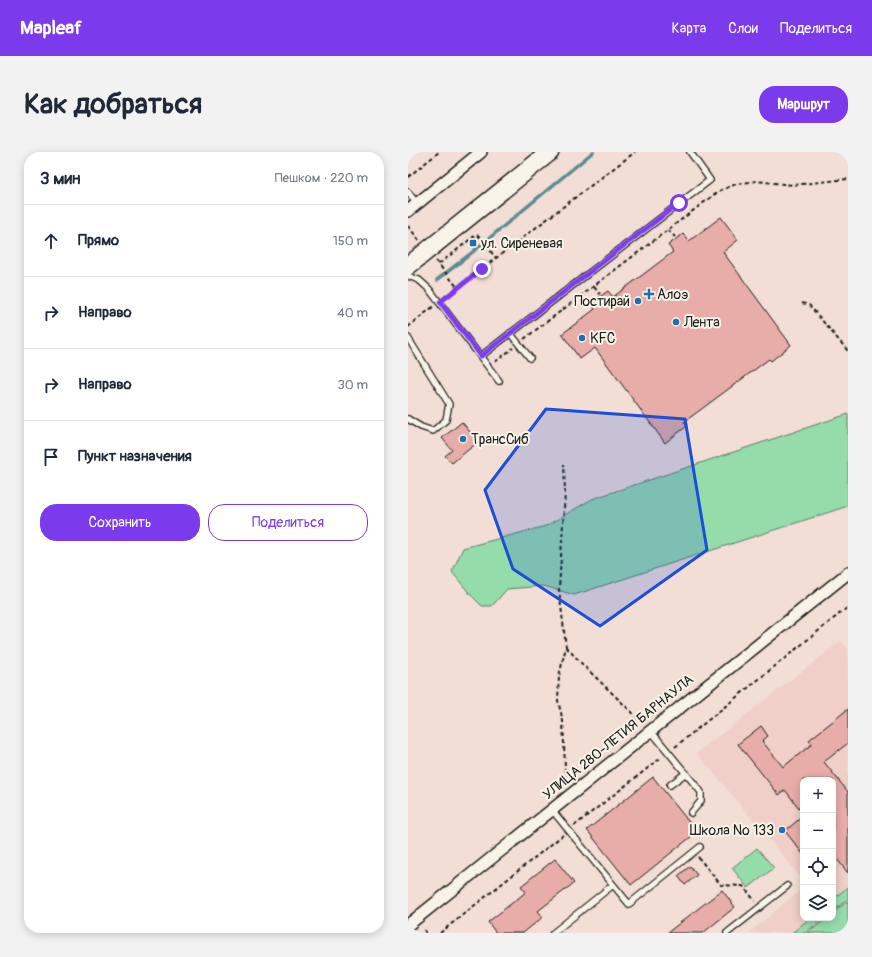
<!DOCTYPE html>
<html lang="ru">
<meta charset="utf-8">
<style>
:root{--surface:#fff;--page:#f2f2f3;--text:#1f2937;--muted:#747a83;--line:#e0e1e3;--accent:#7c3aed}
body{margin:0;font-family:Pangolin,sans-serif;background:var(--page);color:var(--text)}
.controls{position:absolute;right:12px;bottom:12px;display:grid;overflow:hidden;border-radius:8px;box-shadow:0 2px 10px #0003}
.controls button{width:36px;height:36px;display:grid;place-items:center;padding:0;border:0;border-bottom:1px solid var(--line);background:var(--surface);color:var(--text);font:20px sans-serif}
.stop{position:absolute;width:12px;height:12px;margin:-9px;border:3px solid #7c3aed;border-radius:50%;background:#fff}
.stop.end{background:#7c3aed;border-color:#fff;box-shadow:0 1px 4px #0008}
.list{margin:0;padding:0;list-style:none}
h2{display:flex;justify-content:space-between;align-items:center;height:52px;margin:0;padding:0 16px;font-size:17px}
h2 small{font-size:13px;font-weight:400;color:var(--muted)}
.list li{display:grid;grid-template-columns:26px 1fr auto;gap:12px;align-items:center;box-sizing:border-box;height:72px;padding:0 16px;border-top:1px solid var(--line)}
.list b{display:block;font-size:15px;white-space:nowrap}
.list em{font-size:13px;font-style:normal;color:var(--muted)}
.actions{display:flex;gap:8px;padding:12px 16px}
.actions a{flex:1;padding:9px 0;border:1px solid var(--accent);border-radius:16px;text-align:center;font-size:14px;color:var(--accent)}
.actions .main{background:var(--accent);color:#fff}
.icon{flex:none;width:22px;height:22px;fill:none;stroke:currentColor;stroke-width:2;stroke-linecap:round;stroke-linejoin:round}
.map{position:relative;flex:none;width:440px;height:781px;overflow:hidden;border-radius:16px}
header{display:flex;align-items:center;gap:24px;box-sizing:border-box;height:56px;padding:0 20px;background:var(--accent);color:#fff}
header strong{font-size:19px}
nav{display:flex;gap:22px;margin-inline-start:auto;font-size:14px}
.intro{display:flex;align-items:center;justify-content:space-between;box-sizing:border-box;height:96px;padding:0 24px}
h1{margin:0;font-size:28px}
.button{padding:10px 18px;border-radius:16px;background:var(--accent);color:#fff;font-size:14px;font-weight:700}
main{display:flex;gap:24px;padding:0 24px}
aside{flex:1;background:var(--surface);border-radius:16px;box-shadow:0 2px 10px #0003}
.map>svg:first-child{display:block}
.built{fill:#efcfc8}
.green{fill:#95dcab;stroke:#587c64}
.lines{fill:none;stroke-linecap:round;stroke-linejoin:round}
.stream{stroke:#5c8b94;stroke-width:3.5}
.building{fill:#e8ada8;stroke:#1c1c1c}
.lane-casing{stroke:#1c1c1c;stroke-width:8}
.street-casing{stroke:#1c1c1c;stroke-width:14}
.primary-casing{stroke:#1c1c1c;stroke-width:20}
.path{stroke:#1c1c1c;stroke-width:2;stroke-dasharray:4 3;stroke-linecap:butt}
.lane{stroke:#f7f3e8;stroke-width:5.5}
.street{stroke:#f7f3e8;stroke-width:11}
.primary{stroke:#f7f3e8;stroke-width:17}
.route{stroke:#7c3aed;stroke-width:5}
.marked{fill:#1d4ed8;fill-opacity:0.2;stroke:#1d4ed8;stroke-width:3;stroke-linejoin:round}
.poi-dot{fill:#1f6fb2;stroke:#f7f3e8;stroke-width:1.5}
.labels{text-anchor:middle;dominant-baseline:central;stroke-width:4;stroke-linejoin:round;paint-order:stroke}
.poi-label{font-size:14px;fill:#1c1c1c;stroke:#f7f3e8;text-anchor:start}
.street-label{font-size:14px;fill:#1c1c1c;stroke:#f7f3e8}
</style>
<header>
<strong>Mapleaf</strong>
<nav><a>Карта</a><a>Слои</a><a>Поделиться</a></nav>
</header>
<div class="intro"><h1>Как добраться</h1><a class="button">Маршрут</a></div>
<main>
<aside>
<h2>3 мин<small>Пешком · 220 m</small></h2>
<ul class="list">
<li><svg class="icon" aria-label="ahead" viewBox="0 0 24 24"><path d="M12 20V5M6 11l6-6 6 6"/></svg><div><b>Прямо</b></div><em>150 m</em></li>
<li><svg class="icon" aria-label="right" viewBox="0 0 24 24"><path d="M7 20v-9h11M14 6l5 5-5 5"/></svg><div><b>Направо</b></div><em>40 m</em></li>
<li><svg class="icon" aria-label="right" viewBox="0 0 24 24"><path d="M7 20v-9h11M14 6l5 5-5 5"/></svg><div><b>Направо</b></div><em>30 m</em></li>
<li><svg class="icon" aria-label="arrive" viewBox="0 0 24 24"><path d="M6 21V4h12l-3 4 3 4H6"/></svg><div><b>Пункт назначения</b></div></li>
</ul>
<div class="actions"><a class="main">Сохранить</a><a>Поделиться</a></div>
</aside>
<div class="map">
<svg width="440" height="781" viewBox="0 0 440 781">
<rect width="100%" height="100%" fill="#f2ded5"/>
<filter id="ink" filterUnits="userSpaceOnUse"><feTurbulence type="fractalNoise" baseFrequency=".025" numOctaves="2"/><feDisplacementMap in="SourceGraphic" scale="8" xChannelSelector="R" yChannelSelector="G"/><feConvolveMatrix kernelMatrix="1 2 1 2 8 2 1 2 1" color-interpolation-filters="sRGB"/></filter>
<g filter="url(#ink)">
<path class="built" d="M 433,489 L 440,497 L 440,781 L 341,781 L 395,736 L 395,766 L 425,766 L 425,628 L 395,628 L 395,728 L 289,601 Z"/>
<path class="green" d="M 440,262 L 440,354 L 166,443 L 136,434 L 99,437 L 84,454 L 74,454 L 62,442 L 44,420 L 55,396 L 138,374 L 184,347 Z
M 349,696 L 366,716 L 340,736 L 324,716 Z
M 440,735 L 440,747 L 425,759 L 425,747 Z
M 440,749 L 440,781 L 400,781 L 419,766 L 425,766 L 425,761 Z
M 402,766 L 416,766 L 397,781 L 384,781 Z"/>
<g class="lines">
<path class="stream" d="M 29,128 L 61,103 L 185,0"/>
</g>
<path class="building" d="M 313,65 L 330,88 L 315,100 L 383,193 L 363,209 L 361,207 L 276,270 L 279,274 L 257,291 L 187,196 L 172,207 L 154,182 L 187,157 L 183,151 L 200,139 L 205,145 L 265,100 L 260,93 L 275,82 L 281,89 Z
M 54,270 L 70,290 L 44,311 L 37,304 L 44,298 L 34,286 Z
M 440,557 L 440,591 L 416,610 L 440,640 L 440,721 L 425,702 L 425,628 L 395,628 L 395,661 L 377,638 L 371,643 L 330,592 L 353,574 L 360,584 L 354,589 L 375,615 L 404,592 L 401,588 Z
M 245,625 L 289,680 L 223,733 L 179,678 Z
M 395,664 L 395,702 L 377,679 Z
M 147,707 L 166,731 L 130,759 L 135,765 L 115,781 L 88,781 L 80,770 L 118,740 L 113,734 Z
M 282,714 L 289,723 L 277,733 L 270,724 Z
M 314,738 L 327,755 L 295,781 L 259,781 Z"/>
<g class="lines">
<defs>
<path id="lane" d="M 0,40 L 9,52
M 0,124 L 11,128 L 21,137 L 91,229
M 102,181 L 122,206
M 0,186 L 41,252 L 38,268 L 25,279 L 13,275 L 0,267
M 73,204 L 302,28 L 282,0
M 243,579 L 293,640 L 293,649 L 283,661
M 262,633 L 278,621
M 144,658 L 221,752 L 292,695
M 145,781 L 205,733
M 319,781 L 379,734"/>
<path id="street" d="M 0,59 L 73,0
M 0,773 L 440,421"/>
<path id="primary" d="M 0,114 L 142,0"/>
</defs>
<use href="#lane" class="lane-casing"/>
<use href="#street" class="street-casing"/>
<use href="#primary" class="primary-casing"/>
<path class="path" d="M 0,25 L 31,0
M 0,74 L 11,88
M 260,78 L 267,85
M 28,109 L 50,136
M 31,112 L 69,82 L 88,106
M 186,135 L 192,142
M 37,145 L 227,0
M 394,151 L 401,153 L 440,199
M 0,175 L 26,154
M 116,187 L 311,39 L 328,32 L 348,29 L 385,33 L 440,27
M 87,210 L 105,196
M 158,495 L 176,514 L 235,571
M 267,595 L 440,455
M 156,634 L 157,616 L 155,569 L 150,549 L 151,524 L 158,495 L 151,437 L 157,340 L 156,312
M 166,674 L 254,605
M 290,705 L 313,733 L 335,734 L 347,749
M 16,778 L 18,781
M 32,781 L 155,683"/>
<use href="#lane" class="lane"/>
<use href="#street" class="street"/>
<use href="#primary" class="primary"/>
</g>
</g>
<g class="lines" filter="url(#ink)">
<path class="route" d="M 74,117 L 32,150 L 73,204 L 271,51"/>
</g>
<path class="marked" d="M 138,257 L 277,267 L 299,398 L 192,474 L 105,417 L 77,338 Z"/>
<g class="poi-dot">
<rect x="61" y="87" width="8" height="8" rx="2"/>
<path d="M239 136h4v4h4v4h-4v4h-4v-4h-4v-4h4z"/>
<circle cx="230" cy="149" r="4"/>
<circle cx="268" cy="170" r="4"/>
<circle cx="174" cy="186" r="4"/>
<circle cx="55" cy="287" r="4"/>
<circle cx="374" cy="678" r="4"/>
</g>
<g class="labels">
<g class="poi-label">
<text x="73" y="91">ул. Сиреневая</text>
<text x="249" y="142">Алоэ</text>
<text x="222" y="149" text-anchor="end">Постирай</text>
<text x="276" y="170">Лента</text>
<text x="182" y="186">KFC</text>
<text x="63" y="287">ТрансСиб</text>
<text x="366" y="678" text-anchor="end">Школа № 133</text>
</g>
<g class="street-label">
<text transform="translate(210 585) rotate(-39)">УЛИЦА 280-ЛЕТИЯ БАРНАУЛА</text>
</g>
</g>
</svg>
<div class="controls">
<button>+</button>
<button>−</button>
<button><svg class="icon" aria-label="locate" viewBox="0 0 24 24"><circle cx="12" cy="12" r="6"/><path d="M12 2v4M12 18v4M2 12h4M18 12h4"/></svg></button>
<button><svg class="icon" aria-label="layers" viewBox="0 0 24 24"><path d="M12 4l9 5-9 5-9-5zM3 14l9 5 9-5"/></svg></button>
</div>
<div class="stop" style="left:271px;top:51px"></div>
<div class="stop end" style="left:74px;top:117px"></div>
</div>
</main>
